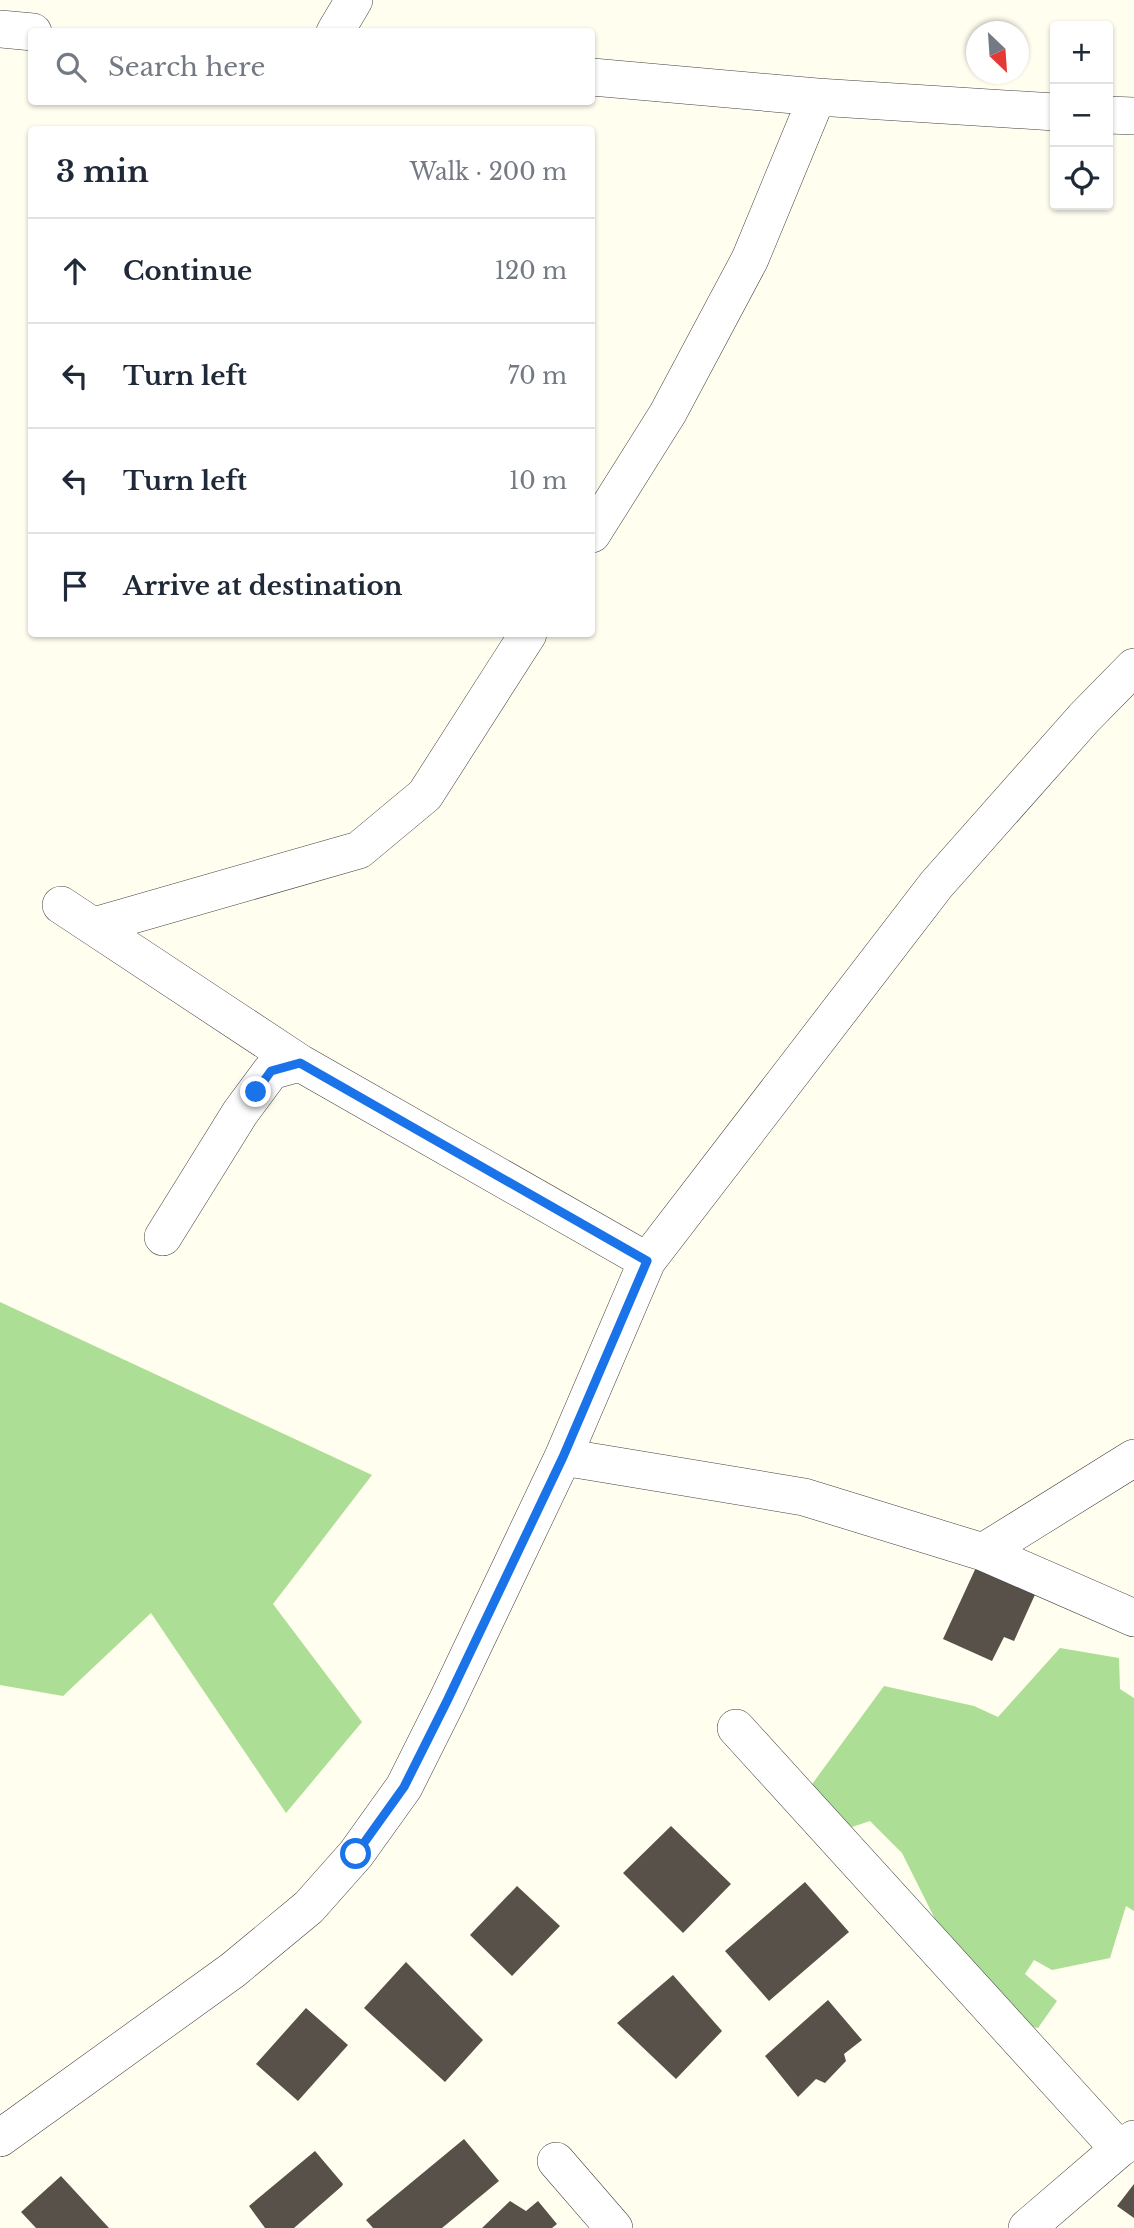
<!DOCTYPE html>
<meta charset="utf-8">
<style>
:root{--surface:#fff;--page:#f6f6f7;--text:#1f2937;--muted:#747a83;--line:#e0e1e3}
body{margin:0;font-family:"Libre Baskerville",serif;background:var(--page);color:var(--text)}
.controls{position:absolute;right:21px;top:21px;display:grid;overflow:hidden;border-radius:7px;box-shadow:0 2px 5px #0004}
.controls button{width:63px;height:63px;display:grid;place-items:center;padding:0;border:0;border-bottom:2px solid var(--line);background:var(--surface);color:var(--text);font:35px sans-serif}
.compass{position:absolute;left:966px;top:21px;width:63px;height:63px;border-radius:50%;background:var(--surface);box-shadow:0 2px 5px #0004;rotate:155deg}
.stop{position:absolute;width:21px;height:21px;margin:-16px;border:5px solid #1a73e8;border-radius:50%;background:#fff}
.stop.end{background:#1a73e8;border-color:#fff;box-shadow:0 2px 7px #0008}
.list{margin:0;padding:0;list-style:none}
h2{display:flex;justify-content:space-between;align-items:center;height:91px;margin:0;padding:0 28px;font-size:30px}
h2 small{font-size:23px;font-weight:400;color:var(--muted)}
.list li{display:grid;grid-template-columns:46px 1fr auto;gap:21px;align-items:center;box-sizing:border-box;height:105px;padding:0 28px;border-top:2px solid var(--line)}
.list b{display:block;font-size:26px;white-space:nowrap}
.list em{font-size:23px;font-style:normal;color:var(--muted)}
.icon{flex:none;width:38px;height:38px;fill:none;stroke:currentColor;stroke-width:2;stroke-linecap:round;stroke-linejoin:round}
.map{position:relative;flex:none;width:1134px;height:2228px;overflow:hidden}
.search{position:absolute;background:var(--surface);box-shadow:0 2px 5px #0004;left:28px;top:28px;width:567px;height:77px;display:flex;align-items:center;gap:18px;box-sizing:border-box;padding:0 24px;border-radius:7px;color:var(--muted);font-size:26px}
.panel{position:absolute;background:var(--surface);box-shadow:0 2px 5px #0004;left:28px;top:126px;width:567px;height:511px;border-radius:7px}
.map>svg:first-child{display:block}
.forest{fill:#acde95}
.building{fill:#57514a}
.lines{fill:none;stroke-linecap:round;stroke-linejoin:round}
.street-casing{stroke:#414141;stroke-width:38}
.street{stroke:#fff;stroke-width:37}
.route{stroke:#1a73e8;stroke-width:9}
</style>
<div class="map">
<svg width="1134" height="2228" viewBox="0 0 1134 2228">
<rect width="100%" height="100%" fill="#fffeef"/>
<path class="forest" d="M 0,1302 L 372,1475 L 273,1604 L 362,1722 L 286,1813 L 151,1613 L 63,1696 L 0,1685 Z
M 1060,1648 L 1119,1658 L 1120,1689 L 1134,1698 L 1134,1911 L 1126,1906 L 1110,1958 L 1052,1970 L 1034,1960 L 1025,1974 L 1057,2001 L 1038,2028 L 1002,2022 L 939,1927 L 902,1853 L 870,1821 L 828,1835 L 796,1806 L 884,1686 L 974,1706 L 998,1717 Z"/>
<path class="building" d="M 979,1561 L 1038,1588 L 1014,1641 L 1004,1637 L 992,1661 L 943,1639 Z
M 671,1826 L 731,1884 L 683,1933 L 623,1873 Z
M 805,1882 L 849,1932 L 769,2001 L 725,1951 Z
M 517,1886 L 560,1926 L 512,1976 L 470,1935 Z
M 406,1962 L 483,2040 L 445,2082 L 364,2008 Z
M 673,1975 L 722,2031 L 676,2079 L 617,2023 Z
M 828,2000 L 862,2040 L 844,2054 L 846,2061 L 825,2083 L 816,2079 L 798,2097 L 765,2056 Z
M 306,2008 L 348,2045 L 298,2101 L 256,2064 Z
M 464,2139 L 499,2181 L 442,2228 L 373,2228 L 366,2220 Z
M 315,2151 L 343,2184 L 342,2186 L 294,2228 L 265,2228 L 249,2206 Z
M 61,2176 L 109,2228 L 36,2228 L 21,2212 Z
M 1134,2184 L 1134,2218 L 1117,2206 Z
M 510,2201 L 526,2211 L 538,2201 L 557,2224 L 552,2228 L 482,2228 Z"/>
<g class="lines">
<defs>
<path id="street" d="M 0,29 L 33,32
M 335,32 L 354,0
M 592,77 L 817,97 L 1055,112
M 1108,115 L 1134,116
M 592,534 L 668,413 L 750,259 L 817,97
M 61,905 L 300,1063
M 94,926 L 359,850 L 425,795 L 528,634
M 163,1237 L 240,1113 L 271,1071 L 300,1063 L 647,1261
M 563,1457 L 804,1497 L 983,1552 L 1134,1618
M 983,1552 L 1134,1458
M 736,1728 L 1119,2149
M 0,2138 L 233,1970 L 309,1907 L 356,1854 L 404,1787 L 447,1701 L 563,1457 L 647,1261 L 936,885 L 1084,718 L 1134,667
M 556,2161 L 614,2228
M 1027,2228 L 1119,2149 L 1134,2139"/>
</defs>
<use href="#street" class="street-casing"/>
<use href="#street" class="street"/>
</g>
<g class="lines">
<path class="route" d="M 256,1092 L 271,1071 L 300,1063 L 647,1261 L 563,1457 L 447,1701 L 404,1787 L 356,1854"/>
</g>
</svg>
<div class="controls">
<button>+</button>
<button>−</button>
<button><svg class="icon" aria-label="locate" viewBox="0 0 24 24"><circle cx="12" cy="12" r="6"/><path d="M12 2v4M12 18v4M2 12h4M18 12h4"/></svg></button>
</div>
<svg class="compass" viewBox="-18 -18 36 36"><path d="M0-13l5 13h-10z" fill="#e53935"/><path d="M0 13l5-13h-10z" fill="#747a83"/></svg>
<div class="stop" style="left:356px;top:1854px"></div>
<div class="stop end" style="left:256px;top:1092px"></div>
<div class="search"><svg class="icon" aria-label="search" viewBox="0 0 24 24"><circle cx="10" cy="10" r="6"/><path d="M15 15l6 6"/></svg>Search here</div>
<section class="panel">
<h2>3 min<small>Walk · 200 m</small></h2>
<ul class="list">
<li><svg class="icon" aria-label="ahead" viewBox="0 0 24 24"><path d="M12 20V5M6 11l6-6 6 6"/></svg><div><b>Continue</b></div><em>120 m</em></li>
<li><svg class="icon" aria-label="left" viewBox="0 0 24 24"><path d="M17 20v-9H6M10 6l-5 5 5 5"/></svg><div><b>Turn left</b></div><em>70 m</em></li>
<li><svg class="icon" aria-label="left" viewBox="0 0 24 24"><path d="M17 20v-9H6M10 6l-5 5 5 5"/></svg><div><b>Turn left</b></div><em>10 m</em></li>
<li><svg class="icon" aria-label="arrive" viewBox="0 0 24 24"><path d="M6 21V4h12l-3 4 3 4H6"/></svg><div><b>Arrive at destination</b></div></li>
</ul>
</section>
</div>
